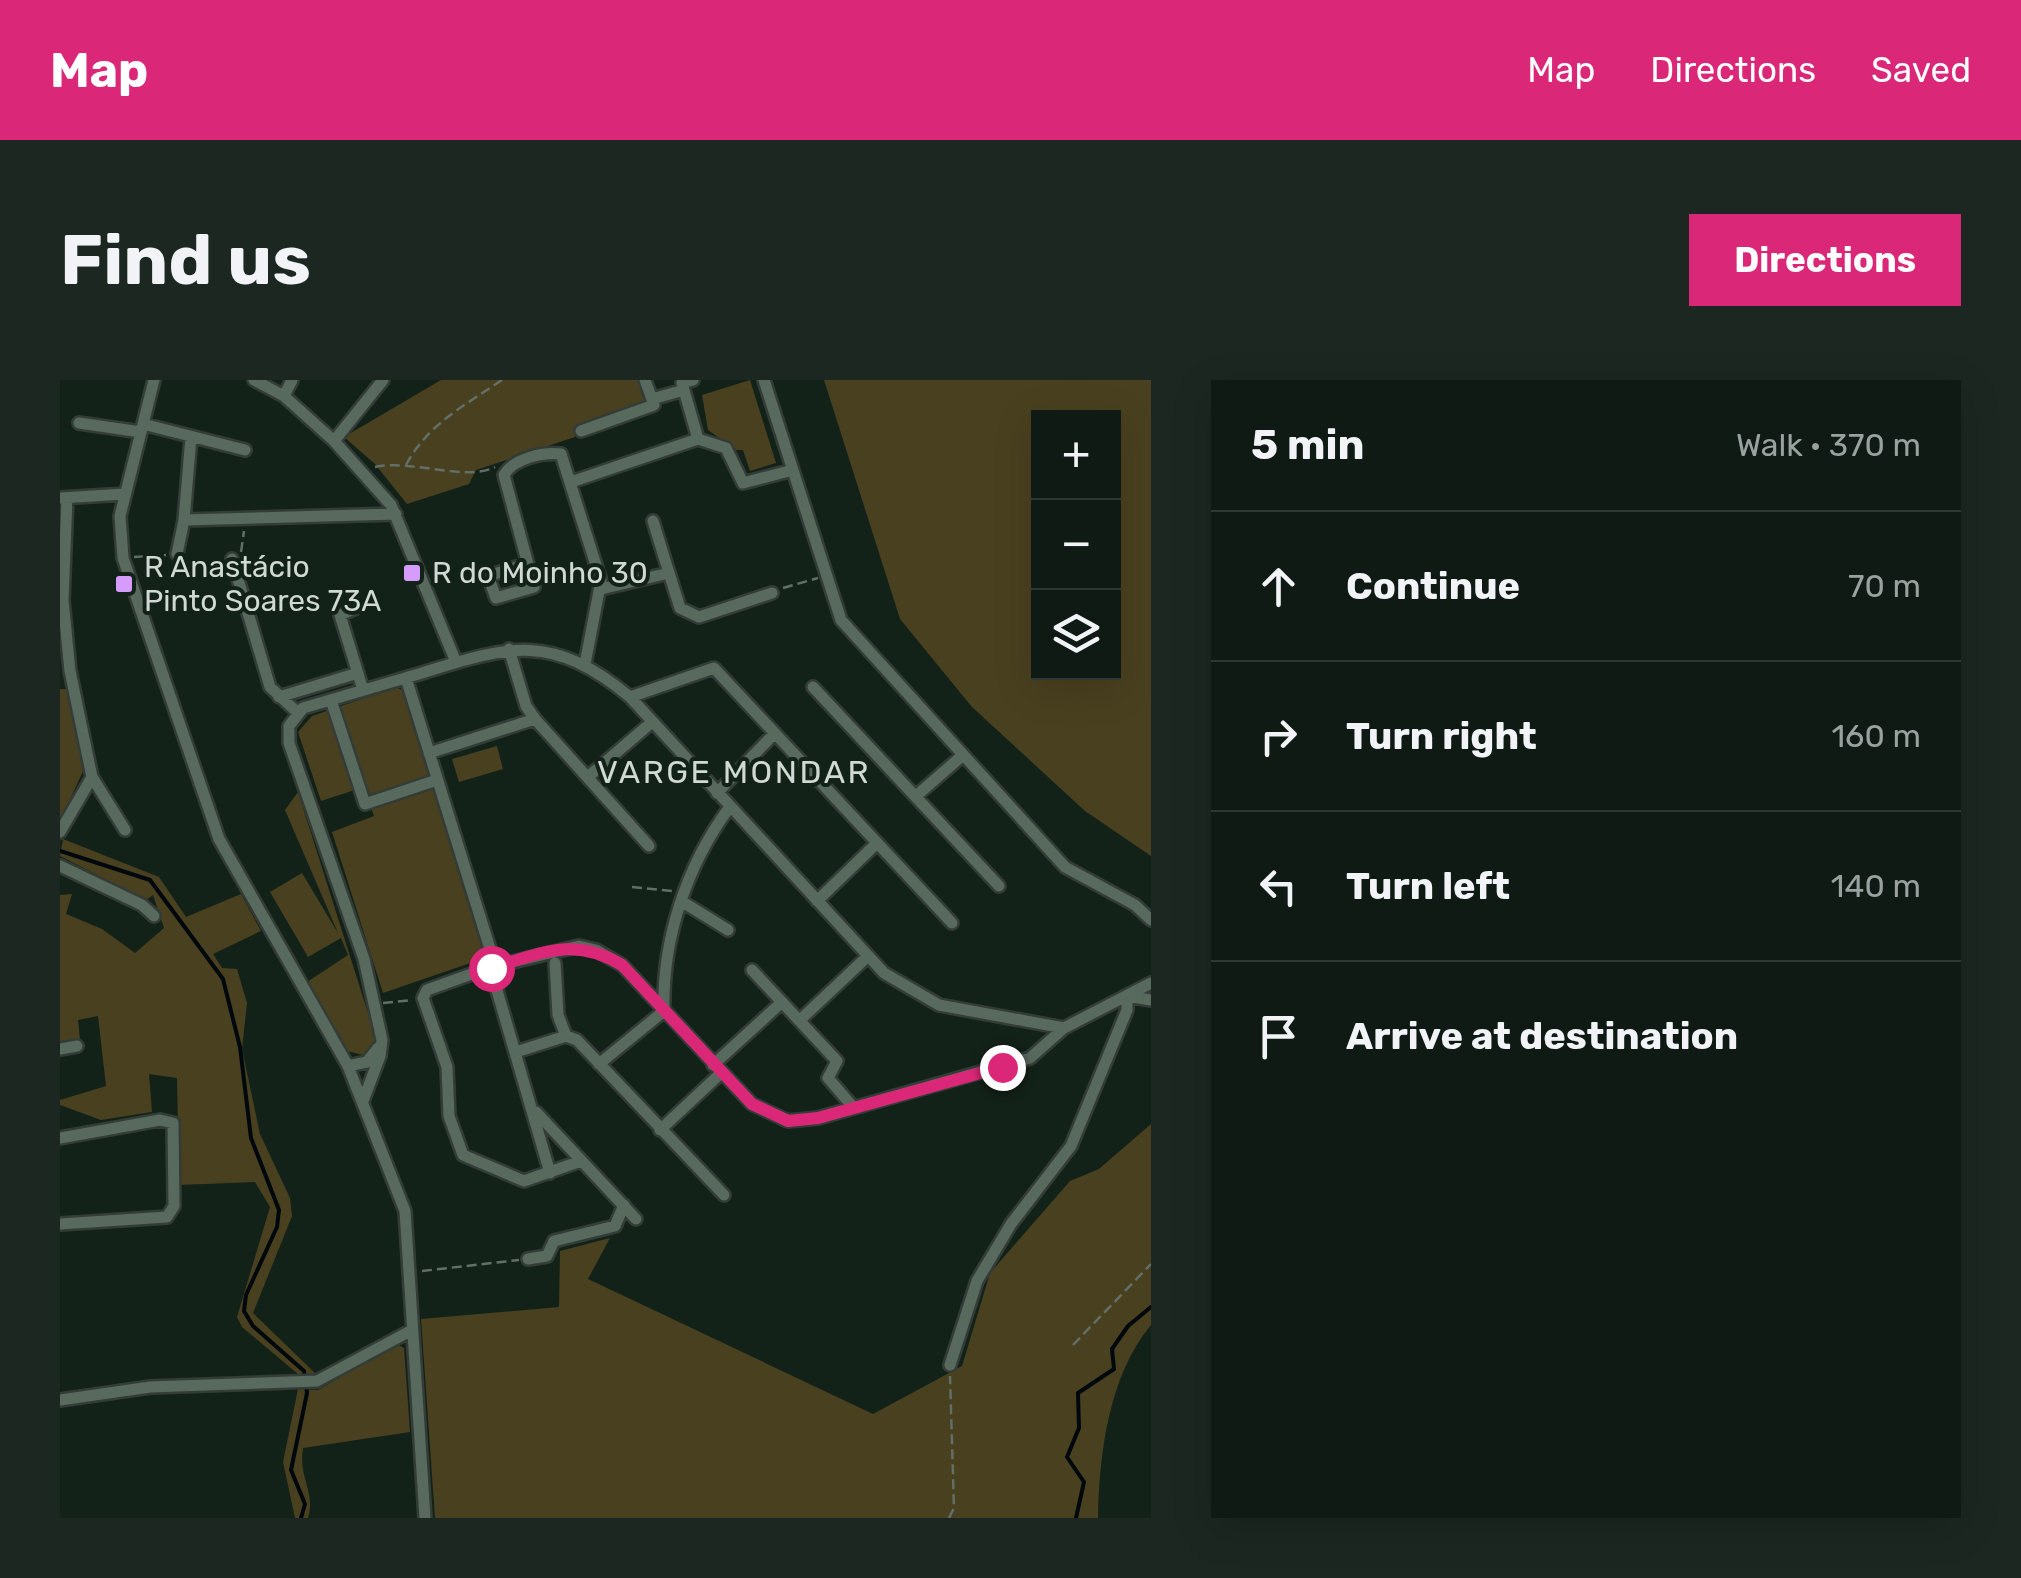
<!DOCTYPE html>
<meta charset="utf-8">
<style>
:root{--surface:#0e1a13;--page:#1c2721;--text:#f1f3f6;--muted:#9ba1a0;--line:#2e3833;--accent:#db2777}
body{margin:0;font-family:Rubik,sans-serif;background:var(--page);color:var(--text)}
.controls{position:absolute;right:30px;top:30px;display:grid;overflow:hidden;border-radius:0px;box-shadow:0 10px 40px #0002}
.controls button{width:90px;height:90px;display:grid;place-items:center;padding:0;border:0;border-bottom:2px solid var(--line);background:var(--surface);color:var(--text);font:50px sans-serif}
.stop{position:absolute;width:30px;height:30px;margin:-22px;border:8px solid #db2777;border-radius:50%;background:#fff}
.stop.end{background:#db2777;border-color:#fff;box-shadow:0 2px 10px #0008}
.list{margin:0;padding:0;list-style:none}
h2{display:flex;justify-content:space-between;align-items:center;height:130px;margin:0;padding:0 40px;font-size:42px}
h2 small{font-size:32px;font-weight:400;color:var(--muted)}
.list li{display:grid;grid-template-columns:65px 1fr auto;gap:30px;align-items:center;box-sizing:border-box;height:150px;padding:0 40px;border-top:2px solid var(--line)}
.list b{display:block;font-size:38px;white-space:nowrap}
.list em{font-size:32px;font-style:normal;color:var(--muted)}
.icon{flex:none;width:55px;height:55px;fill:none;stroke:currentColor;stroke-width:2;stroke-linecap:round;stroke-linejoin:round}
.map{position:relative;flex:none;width:1091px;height:1138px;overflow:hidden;border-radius:0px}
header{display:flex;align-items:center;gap:60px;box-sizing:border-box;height:140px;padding:0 50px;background:var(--accent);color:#fff}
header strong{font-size:48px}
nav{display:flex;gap:55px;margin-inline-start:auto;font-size:35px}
.intro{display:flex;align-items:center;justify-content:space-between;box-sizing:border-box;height:240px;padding:0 60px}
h1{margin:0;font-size:70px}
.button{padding:25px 45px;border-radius:0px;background:var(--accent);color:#fff;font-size:35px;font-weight:700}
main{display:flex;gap:60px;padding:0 60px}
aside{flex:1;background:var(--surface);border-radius:0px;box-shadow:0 10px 40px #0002}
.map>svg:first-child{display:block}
.green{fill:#49401f;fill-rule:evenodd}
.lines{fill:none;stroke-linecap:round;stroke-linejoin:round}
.stream{stroke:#00080d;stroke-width:4}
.minor-casing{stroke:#333c36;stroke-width:16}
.path{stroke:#626f67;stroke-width:2.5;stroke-dasharray:10 5;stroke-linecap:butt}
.minor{stroke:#58695e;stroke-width:11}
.route{stroke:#db2777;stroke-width:12}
.poi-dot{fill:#d59cfb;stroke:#132219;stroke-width:4}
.labels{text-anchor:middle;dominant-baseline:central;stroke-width:8;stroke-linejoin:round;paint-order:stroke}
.poi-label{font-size:30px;fill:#d0d9d3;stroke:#132219;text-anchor:start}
.neighbourhood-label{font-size:32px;letter-spacing:2.5px;fill:#d0d9d3;stroke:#132219}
</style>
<header>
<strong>Map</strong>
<nav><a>Map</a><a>Directions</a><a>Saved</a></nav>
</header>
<div class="intro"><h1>Find us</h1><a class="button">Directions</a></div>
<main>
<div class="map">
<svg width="1091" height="1138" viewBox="0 0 1091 1138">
<rect width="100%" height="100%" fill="#132219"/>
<path class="green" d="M 381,0 L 580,0 L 587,16 L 585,25 L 517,47 L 515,57 L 416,90 L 409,104 L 347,124 L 315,84 L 284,57 Z
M 690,0 L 716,83 L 690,91 L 683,70 L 676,70 L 648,50 L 642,15 Z
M 764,0 L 1091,0 L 1091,476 L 1025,431 L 912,327 L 840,239 ZM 978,38 L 1054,38 L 1054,292 L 978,292 Z
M 336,307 L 342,310 L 425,578 L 323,613 L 272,452 L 314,436 L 304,407 L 261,421 L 238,352 L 252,336 Z
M 0,309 L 6,309 L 25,387 L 0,441 Z
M 437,366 L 443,389 L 399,402 L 392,379 Z
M 238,412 L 315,655 L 314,667 L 303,675 L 287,671 L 247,602 L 288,575 L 281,558 L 248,577 L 210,512 L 242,493 L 278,553 L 225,430 Z
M 3,459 L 99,497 L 126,537 L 181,514 L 201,551 L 153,574 L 162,588 L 177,589 L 187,623 L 182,669 L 200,754 L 230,818 L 232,836 L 193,933 L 258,996 L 239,995 L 182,947 L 177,937 L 210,827 L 195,802 L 119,805 L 117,698 L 89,694 L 92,732 L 41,740 L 0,725 L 0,720 L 46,706 L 38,636 L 18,640 L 20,660 L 0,665 L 0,515 L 12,514 L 6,534 L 42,549 L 75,573 L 104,548 L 93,515 L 86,520 L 0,476 Z
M 1091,744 L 1091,945 C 1049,995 1039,1074 1038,1138 L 375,1138 L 361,939 L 499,927 L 500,871 L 550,858 L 528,899 L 813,1034 L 902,986 L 930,893 L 1010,801 L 1039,789 Z
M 337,964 L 344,968 L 350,1052 L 243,1068 C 238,1098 256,1112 248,1138 L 235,1138 L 223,1082 L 238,1009 L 258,1010 Z"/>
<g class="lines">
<path class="stream" d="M 0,471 L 90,500 L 163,599 L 180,667 L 191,758 L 219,830 L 217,847 L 186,915 L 184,931 L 193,946 L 244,991 L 247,1013 L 231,1090 L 245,1124 L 241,1138
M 1016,1138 L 1024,1102 L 1007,1077 L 1019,1048 L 1018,1013 L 1054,989 L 1052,969 L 1068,946 L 1091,927"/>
<defs>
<path id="minor" d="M 94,0 L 60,136 L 63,178 L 159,459 L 288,686 L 345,831 L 365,1138
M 194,0 L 224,16 L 274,61 L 331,125 L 396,282
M 704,0 L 781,240 L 1005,487 L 1075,525 L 1091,540
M 224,16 L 232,0
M 592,19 L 624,10
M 19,43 L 81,52
M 83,44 L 185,70
M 521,51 L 594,25 L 585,0
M 131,57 L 124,140 L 336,134
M 638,59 L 666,68 L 683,103 L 733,90
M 274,61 L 323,0
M 511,102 L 638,59 L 622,3 L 633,0
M 0,118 L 65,114
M 593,141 L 609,193
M 117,174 L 124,140
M 172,179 L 210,307 L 238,333
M 466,184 L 428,196 L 436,218 L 474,207 L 444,95 C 454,78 483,72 501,74 L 541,201 L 525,284
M 541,209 L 609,193 L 620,228 L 639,237 L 712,213
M 294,229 L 280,235 L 303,310
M 449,269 L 466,326 L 475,339 L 589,466
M 346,298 L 431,572 L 436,607 L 490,793
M 753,307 L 939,506
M 219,317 L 298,293
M 570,317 L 654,288 L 892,543
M 271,320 L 305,424 L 377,400
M 369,373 L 475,339
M 529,396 L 592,342
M 32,397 L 65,450
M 657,413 L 715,353
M 856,416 L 903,375
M 0,452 L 32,397 L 10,291 L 3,220 L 7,118
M 0,486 L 82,525 L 94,536
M 621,521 L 668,550
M 757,521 L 817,463
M 495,583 L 498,635 L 506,656 L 517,660 L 664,815
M 692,590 L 777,681 L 768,698 L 794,728
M 740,640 L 808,576
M 0,669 L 17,666
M 456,672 L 506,656
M 539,684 L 604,631 C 602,559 627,485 669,428
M 653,685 L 722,622
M 288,686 L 307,682 L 318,668
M 303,721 L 320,676 L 322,660 L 304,579 L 229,363 L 229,346 L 243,328 C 283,316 322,305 362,293 C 451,265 492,253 570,317 L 824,593 L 879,625 L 1004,648 L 1091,603
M 476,732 L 576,839
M 600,750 L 661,693
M 0,758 L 100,740 L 113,743 L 114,826 L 107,837 L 0,844
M 521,781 L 464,801 L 403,775 L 389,736 L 387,687 L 363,618 L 367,610 L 431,587 L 519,566 L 536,570 L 562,585 L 692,724 L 728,741 L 758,738 L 970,678 L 1004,648
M 468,879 L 487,876 L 494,861 L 555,846 L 564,825
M 890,985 L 917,901 L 951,844 L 1011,766 L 1067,630 L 1067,616 L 1091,620
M 0,1020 L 90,1007 L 257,1001 L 352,950"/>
</defs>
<use href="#minor" class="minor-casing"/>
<path class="path" d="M 346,85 C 367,45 405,25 442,0
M 315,87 C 352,79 406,102 435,87
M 181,172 L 184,151
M 74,177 L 106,175
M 409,203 L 418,200
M 723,208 L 758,198
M 572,507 L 612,511
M 323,623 L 352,620
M 362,891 L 459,880
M 1013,965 L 1091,884
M 889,1138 L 894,1128 L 890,996"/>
<use href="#minor" class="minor"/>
</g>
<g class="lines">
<path class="route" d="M 431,588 C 482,573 514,556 562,585 L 692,724 L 728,741 L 758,738 L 942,687"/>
</g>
<g class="poi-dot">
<rect x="342" y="183" width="20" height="20" rx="5"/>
<rect x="54" y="194" width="20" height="20" rx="5"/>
</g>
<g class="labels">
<g class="poi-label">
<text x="84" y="187">R Anastácio<tspan x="84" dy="34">Pinto Soares 73A</tspan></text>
<text x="372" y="193">R do Moinho 30</text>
</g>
<g class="neighbourhood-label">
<text x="674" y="392">VARGE MONDAR</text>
</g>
</g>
</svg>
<div class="controls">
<button>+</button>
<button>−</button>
<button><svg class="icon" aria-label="layers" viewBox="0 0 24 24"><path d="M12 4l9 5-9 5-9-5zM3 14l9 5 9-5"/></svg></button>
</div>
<div class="stop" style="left:431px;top:588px"></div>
<div class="stop end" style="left:942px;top:687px"></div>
</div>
<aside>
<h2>5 min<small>Walk · 370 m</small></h2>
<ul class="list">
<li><svg class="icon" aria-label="ahead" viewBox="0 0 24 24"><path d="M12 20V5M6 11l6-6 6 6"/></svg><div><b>Continue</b></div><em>70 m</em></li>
<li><svg class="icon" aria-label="right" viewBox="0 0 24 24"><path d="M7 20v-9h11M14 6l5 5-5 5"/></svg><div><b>Turn right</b></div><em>160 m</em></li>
<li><svg class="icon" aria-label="left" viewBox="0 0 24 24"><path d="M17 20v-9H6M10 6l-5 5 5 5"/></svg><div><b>Turn left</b></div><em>140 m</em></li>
<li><svg class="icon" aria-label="arrive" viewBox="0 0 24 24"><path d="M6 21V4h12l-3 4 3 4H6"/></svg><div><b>Arrive at destination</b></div></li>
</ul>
</aside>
</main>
